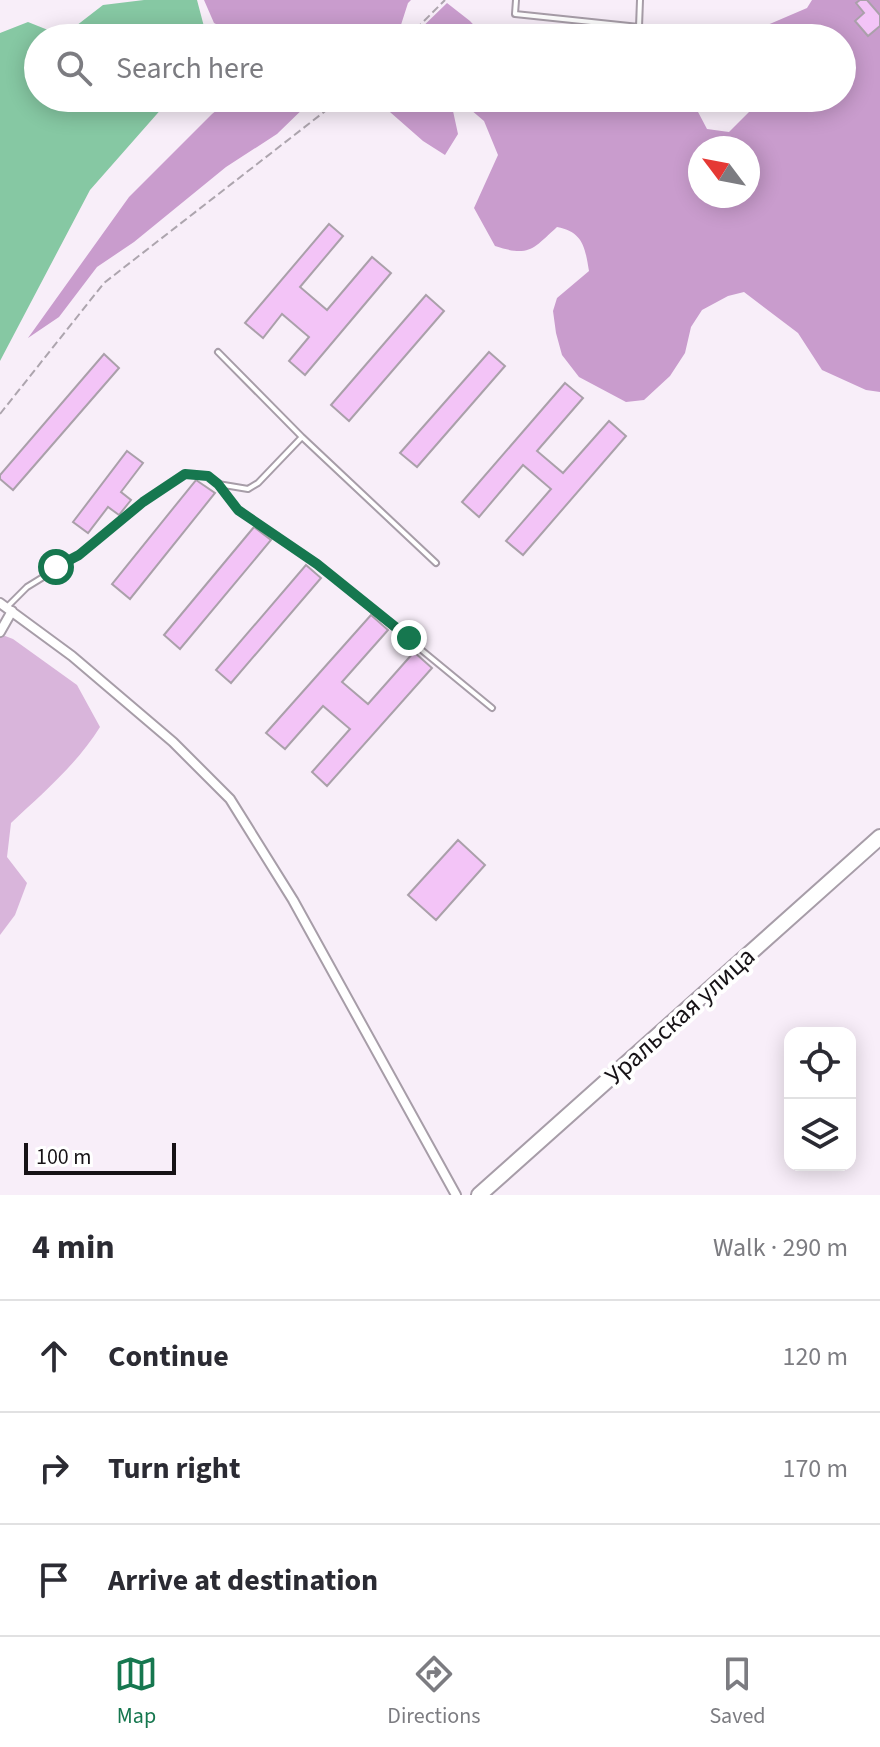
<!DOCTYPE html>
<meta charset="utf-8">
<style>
:root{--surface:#fff;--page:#f7f7f7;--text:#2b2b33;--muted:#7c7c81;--line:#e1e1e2;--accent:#16774f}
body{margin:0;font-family:"Source Sans 3",sans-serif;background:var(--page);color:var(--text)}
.controls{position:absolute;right:24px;bottom:24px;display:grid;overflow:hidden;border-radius:16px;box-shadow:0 4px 20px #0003}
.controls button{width:72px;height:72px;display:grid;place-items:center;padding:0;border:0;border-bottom:2px solid var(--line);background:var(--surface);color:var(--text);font:40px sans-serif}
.compass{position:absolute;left:688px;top:136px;width:72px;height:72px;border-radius:50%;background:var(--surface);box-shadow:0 4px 20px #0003;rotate:302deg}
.scale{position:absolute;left:24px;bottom:20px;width:152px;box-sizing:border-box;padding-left:8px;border:4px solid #161216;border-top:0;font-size:22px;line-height:28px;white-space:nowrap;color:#161216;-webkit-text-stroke:6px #fff;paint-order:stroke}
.stop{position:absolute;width:24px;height:24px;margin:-18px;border:6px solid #16774f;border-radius:50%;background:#fff}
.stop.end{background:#16774f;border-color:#fff;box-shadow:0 2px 8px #0008}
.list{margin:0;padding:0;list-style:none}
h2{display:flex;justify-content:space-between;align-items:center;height:104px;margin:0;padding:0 32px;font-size:34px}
h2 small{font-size:26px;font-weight:400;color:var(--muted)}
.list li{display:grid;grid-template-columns:52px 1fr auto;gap:24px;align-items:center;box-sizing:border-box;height:112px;padding:0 32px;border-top:2px solid var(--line)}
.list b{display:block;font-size:30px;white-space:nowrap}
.list em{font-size:26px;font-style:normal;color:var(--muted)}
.icon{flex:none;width:44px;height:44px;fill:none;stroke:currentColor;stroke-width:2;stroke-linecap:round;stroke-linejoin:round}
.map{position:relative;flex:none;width:880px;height:1195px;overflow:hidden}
.search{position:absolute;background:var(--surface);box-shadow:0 4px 20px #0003;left:24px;right:24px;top:24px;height:88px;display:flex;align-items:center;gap:20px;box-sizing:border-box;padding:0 28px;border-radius:44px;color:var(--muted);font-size:30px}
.sheet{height:440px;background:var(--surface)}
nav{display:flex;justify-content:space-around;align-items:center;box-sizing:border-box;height:112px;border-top:2px solid var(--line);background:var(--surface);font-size:22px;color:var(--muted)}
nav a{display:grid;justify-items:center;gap:4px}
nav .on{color:var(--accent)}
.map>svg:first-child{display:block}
.green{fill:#d9b5db}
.forest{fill:#c99ccd;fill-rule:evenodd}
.water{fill:#86c8a3}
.building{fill:#f3c4f7;stroke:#aaa0aa;stroke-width:2}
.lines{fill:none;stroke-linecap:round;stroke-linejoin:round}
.lane-casing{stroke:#a79da8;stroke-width:8}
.street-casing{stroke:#a79da8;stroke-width:12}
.primary-casing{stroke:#a79da8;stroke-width:18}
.path{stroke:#ada5ae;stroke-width:2;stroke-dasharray:8 4;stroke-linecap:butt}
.lane{stroke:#fff;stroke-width:4}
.street{stroke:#fff;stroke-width:8}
.primary{stroke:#fff;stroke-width:14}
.route{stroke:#16774f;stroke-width:10}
.labels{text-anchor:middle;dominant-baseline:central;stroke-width:8;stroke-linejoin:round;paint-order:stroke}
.street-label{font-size:26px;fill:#161216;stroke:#fff}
</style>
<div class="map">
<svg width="880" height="1195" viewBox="0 0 880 1195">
<rect width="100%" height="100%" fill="#f8eef9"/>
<path class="green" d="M 0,634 L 13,639 L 77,685 L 100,727 C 77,764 43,793 11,823 L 7,857 L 27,883 L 15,915 L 0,935 Z"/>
<path class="forest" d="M 204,0 L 411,0 L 408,3 L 399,31 L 369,31 L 363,38 L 244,38 L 214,23 Z
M 812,0 L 880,0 L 880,392 L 866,390 L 822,370 L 798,333 L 744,292 L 728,296 L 702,310 L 691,327 L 685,353 L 670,376 L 644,400 L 626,402 L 579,377 L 562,355 L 556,333 L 553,311 L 557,298 L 589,271 C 585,247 583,232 557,227 C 532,250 529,257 495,246 L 474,208 L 498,155 L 484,121 L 464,104 L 453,111 L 458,134 L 445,155 L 423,141 L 374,98 L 698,98 L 697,110 L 707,129 L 729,132 L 763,98 L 842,98 L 842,38 L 761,38 L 765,26 L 807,8 ZM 700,148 L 748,148 L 748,196 L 700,196 Z
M 447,3 L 470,21 L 484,36 L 515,35 L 532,38 L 411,38 Z
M 232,98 L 306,98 L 311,101 L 277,134 L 226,167 L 134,242 L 97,267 L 59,317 L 28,338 L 129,197 L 212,114 Z"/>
<path class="water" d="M 144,0 L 197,0 L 207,38 L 38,38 L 38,98 L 171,98 L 90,190 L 0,361 L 0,33 L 28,22 L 63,36 L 103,5 Z"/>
<path class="building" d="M 860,0 L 867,0 L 880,15 L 880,26 L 868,36 L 855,21 L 864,13 L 856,3 Z
M 329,224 L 343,236 L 300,287 L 327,310 L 372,257 L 391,273 L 305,375 L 289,361 L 309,337 L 282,314 L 263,338 L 245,323 Z
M 426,295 L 444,311 L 349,421 L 331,405 Z
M 489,352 L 505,366 L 417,467 L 400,453 Z
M 104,354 L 119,368 L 13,490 L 0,479 L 0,475 Z
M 565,383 L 583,398 L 537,451 L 563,473 L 609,421 L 626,436 L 523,555 L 506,541 L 551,489 L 523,465 L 479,517 L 462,502 Z
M 127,451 L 143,463 L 121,492 L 131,500 L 119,515 L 108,507 L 88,533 L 73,522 Z
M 196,480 L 215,493 L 130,599 L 112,584 Z
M 254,527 L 271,540 L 180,649 L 164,635 Z
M 306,565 L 321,578 L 231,683 L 216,670 Z
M 371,615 L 388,630 L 342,682 L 368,704 L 414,652 L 432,668 L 327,786 L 312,772 L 350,729 L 323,706 L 285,749 L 266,733 Z
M 458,840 L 485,865 L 436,920 L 408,895 Z"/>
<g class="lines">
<defs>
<path id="lane" d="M 516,0 L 515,14 L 639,27 L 640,0
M 218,352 L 302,437 L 436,563
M 218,484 L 248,489 L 258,483 L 302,437
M 8,606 L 27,587 L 79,555 L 143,502 L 185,474 L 208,476 L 218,484 L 238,510 L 317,564 L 492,708"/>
<path id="street" d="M 0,603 L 72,656 L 173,742 L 230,799 L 293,900 L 456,1195
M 0,632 L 12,611"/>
<path id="primary" d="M 479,1195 L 880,837"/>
</defs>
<use href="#lane" class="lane-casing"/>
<use href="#street" class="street-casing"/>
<use href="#primary" class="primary-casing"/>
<path class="path" d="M 407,38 L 445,0
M 0,414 L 104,283 L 342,98"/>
<use href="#lane" class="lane"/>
<use href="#street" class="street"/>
<use href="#primary" class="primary"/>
</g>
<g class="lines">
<path class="route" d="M 56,567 L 79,555 L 143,502 L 185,474 L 208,476 L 218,484 L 238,510 L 317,564 L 409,638"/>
</g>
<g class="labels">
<g class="street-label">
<text transform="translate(680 1016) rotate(-42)">Уральская улица</text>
</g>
</g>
</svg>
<div class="controls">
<button><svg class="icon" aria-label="locate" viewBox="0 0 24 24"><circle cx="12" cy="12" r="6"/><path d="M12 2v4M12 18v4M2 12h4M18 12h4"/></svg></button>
<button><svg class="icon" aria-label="layers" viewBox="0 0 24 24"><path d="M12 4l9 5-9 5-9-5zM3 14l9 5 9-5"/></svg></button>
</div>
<svg class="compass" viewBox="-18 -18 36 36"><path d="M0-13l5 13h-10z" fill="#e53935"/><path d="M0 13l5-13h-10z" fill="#7c7c81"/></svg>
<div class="scale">100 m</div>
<div class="stop" style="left:56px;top:567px"></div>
<div class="stop end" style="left:409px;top:638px"></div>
<div class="search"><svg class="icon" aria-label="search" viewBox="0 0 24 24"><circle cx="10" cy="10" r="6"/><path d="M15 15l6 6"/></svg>Search here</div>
</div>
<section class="sheet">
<h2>4 min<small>Walk · 290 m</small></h2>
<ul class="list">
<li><svg class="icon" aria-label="ahead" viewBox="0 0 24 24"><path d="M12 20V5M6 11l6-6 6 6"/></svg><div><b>Continue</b></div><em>120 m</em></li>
<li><svg class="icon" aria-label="right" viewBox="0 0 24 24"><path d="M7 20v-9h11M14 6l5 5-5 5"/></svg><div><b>Turn right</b></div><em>170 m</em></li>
<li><svg class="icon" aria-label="arrive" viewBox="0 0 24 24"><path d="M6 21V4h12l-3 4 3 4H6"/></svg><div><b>Arrive at destination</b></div></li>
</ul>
</section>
<nav>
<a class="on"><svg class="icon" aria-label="map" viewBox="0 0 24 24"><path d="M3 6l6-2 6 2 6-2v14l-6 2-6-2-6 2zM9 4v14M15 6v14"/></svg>Map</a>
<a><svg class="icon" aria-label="directions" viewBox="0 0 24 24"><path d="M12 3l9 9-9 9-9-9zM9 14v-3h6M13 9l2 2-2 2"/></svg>Directions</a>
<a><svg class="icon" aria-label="saved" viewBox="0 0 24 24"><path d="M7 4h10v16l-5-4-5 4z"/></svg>Saved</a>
</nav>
